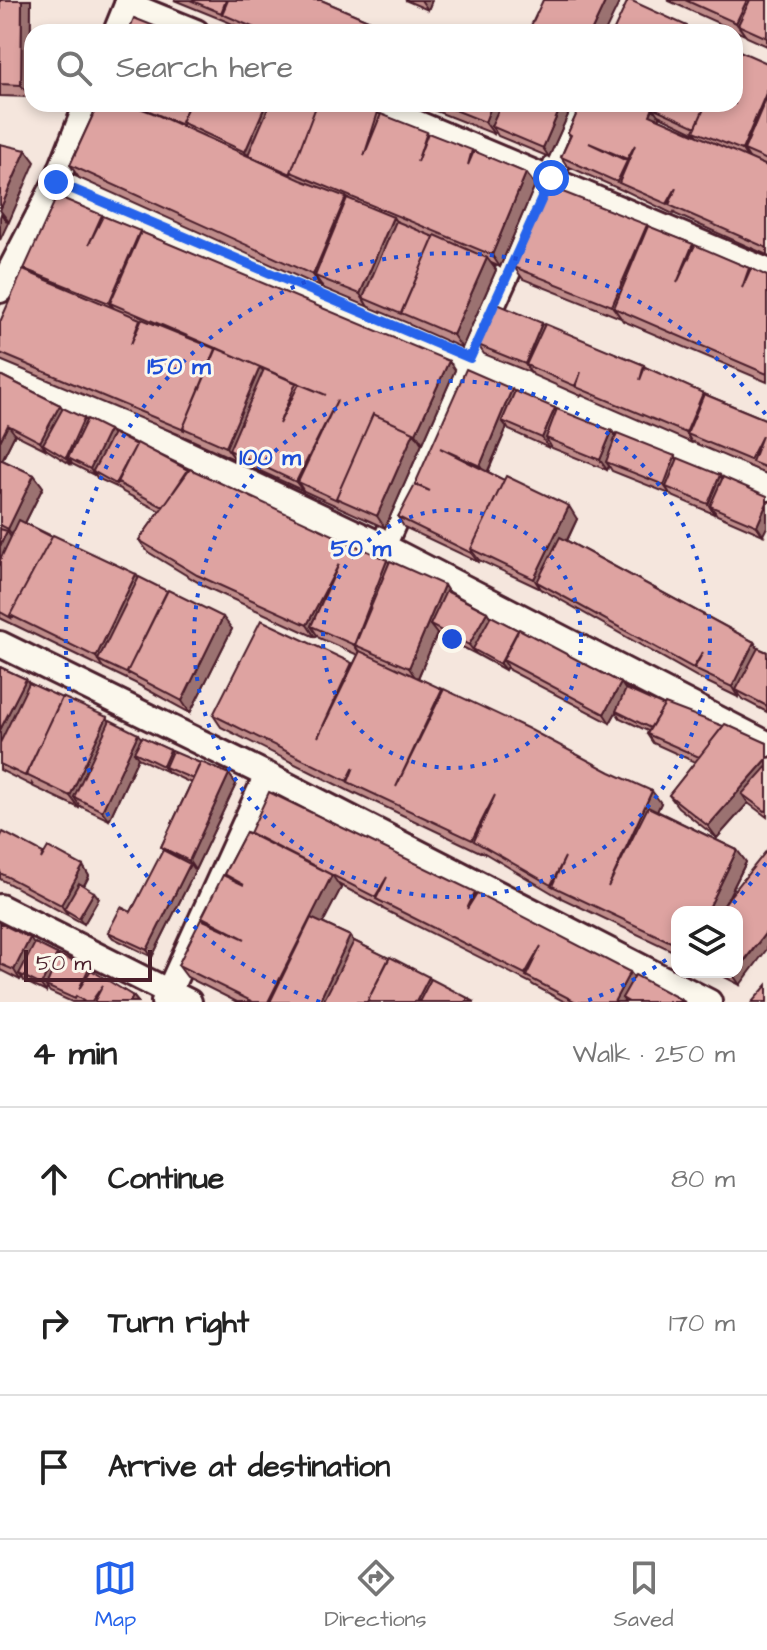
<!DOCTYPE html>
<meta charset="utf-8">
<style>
:root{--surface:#fff;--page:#f6f6f6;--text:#222;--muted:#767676;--line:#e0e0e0;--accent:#2563eb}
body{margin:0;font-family:"Architects Daughter",sans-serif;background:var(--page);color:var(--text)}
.controls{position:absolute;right:24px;bottom:24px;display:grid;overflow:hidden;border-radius:16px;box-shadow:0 4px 12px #0003}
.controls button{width:72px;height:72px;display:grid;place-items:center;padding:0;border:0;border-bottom:2px solid var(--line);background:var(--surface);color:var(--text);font:40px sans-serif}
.scale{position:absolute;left:24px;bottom:20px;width:128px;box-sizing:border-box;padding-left:8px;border:4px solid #4a1f2b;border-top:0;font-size:22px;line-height:28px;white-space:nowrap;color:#4a1f2b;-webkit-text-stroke:6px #fbf7ec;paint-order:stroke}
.stop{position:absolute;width:24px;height:24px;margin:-18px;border:6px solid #2563eb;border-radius:50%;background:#fff}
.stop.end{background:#2563eb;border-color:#fff;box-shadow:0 2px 8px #0008}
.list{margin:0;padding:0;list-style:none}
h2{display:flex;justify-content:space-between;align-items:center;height:104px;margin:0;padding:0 32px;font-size:34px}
h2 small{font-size:26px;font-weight:400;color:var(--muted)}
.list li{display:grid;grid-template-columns:52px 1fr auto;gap:24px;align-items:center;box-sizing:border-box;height:144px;padding:0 32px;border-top:2px solid var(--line)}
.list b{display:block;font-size:30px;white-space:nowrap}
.list em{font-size:26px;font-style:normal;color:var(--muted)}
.icon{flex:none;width:44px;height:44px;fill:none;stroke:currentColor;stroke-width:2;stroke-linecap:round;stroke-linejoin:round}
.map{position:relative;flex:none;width:767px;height:1002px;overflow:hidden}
.search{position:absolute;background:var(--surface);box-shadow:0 4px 12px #0003;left:24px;right:24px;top:24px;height:88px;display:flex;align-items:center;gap:20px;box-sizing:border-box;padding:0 28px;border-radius:24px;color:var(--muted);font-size:30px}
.sheet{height:536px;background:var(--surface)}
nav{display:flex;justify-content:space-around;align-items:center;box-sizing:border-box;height:112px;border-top:2px solid var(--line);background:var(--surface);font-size:22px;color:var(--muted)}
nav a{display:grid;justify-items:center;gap:4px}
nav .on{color:var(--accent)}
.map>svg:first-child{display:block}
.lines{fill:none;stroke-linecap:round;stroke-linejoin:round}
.minor-casing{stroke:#4a1f2b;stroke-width:30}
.minor{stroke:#fbf7ec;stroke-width:24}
.wall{fill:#bf8c8a;stroke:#4a1f2b;stroke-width:2;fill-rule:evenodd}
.shaded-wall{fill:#9b7271;stroke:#4a1f2b;stroke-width:2}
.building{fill:#dea3a1;stroke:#4a1f2b;stroke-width:2}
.route{stroke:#2563eb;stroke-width:10}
.ring{fill:none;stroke:#1d4ed8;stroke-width:4;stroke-dasharray:4 8}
.centre{fill:#1d4ed8;stroke:#fbf7ec;stroke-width:4}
.ring-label{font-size:24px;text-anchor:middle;font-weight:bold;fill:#1d4ed8;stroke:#fbf7ec;stroke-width:6;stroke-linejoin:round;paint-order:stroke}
</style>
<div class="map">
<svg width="767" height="1002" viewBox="0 0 767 1002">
<rect width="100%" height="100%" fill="#f5e6dd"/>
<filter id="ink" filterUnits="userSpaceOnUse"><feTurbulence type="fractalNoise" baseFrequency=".0125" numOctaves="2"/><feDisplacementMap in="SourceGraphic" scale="16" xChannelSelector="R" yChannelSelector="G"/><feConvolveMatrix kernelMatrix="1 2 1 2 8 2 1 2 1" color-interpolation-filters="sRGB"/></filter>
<g filter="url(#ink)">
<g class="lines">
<defs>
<path id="minor" d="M 127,4 L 196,32
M 116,32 L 129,0
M 371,104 L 767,271
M 56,182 L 470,358 L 767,488
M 0,290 L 56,182 L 87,104
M 0,365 L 383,546 L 767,744
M 383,546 L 584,104
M 0,644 L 267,775 L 709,1002
M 0,907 L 189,1002
M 164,1002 L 267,775"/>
</defs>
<use href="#minor" class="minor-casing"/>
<use href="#minor" class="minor"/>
</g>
<path class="wall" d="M 0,0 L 31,0 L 30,97 L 0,96 Z
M 174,0 L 321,0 L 396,32 L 249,32 L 228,22 Z
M 405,0 L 432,0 L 428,10 Z
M 667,0 L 767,0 L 767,46 L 747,37 L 745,35 Z
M 767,63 L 767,255 L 675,214 L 674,212 L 673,214 L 624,190 L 624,191 L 567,166 L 561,157 L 570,136 L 568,133 L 581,104 L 735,104 ZM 658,115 L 696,133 L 698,136 L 659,119 Z
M 98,104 L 355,104 L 526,173 L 535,185 L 500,267 L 491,263 L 496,270 L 462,348 L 410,325 L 408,323 L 323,288 L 322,286 L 321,287 L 79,178 L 70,165 Z
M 418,104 L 573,104 L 549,157 L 498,136 L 495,131 L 494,134 Z
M 102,215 L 103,217 L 455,370 L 423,443 L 421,442 L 422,444 L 385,528 L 190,439 L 0,360 L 0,322 L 26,272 L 24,269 Z
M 647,225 L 648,227 L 693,244 L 694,246 L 749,268 L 750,270 L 767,276 L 767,382 L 623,321 L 621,318 L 523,279 L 514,267 Z
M 544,325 L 644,365 L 645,367 L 704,394 L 767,420 L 767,474 L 758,471 L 756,469 L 694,443 L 693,442 L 692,443 L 583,396 L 582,395 L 581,396 L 533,375 L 532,373 L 484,354 L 478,345 Z
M 0,375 L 60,405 L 63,409 L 86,421 L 109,430 L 112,434 L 189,471 L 389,563 L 448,591 L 487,612 L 490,617 L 621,683 L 626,690 L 664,706 L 767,743 L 767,817 L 748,803 L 717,838 L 678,807 L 669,795 L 695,762 L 653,743 L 647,734 L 648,731 L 620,718 L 616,712 L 610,723 L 509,670 L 507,666 L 505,670 L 476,654 L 437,634 L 418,678 L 661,803 L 657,811 L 737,850 L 746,862 L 727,901 L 740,985 L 715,972 L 737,972 L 677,912 L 677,953 L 561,898 L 560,896 L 559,897 L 481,851 L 480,852 L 356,793 L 355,794 L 221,727 L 213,715 L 353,665 L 358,655 L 319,638 L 317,635 L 315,637 L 206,587 L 148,552 L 139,540 L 160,511 L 123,492 L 121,489 L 97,478 L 95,474 L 94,475 L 72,464 L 71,462 L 70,464 L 47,450 L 15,434 L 2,460 L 34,475 L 43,487 L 25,523 L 138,578 L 232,629 L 190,713 L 135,683 L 0,618 Z
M 515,392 L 555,408 L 557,410 L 612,431 L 616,436 L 675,456 L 677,459 L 722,479 L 723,477 L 763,535 L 717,515 L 715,512 L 714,514 L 672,496 L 670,494 L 612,471 L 609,466 L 607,470 L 552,448 L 550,445 L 549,448 L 509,430 L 507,427 L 488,472 L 577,519 L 567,541 L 754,642 L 758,648 L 767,652 L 767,712 L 742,699 L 739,694 L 738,697 L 701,679 L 543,590 L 479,560 L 478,562 L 404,527 L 398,517 L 417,486 L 415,484 Z
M 0,667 L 26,679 L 29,683 L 141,738 L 170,750 L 172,752 L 229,774 L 236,784 L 195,870 L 194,869 L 195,871 L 152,957 L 113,938 L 108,932 L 131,912 L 164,851 L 161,847 L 191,783 L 138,758 L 109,820 L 80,806 L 79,808 L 34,787 L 32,784 L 32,786 L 0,770 Z
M 246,832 L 476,894 L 634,977 L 685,1002 L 565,1002 L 533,985 L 531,983 L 383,909 L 382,907 L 338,884 L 341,888 L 322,923 L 350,936 L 354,941 L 475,1002 L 237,1002 L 187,977 L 178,965 L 205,920 L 202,917 L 226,877 L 224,874 Z
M 0,833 L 1,835 L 44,855 L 83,866 L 89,876 L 84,886 L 99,898 L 84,924 L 0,879 Z
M 0,923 L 34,944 L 90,971 L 133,996 L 138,1002 L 72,1002 L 50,992 L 47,988 L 46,992 L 24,981 L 22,977 L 20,980 L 0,970 Z"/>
<path class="shaded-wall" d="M 22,0 L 31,0 L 30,97 L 21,85 Z
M 421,0 L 432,0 L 428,10 Z
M 606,0 L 617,0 L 619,3 L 605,32 L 591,32 Z
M 747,0 L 761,0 L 738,25 L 745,35 L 736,23 Z
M 767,91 L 767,123 L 744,150 L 751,161 L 750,162 L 742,150 Z
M 266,104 L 280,104 L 248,155 L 254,164 L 245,152 Z
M 492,104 L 506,104 L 491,126 L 495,131 L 494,134 L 485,122 Z
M 562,104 L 573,104 L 549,157 L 543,148 Z
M 653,108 L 660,118 L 656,124 L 650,115 Z
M 26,150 L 35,162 L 9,222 L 0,210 Z
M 526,173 L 535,185 L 500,267 L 492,255 Z
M 346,197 L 355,209 L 315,276 L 322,286 L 321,287 L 313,275 Z
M 1,214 L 8,223 L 0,240 L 0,217 Z
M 393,217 L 401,229 L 363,298 L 368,307 L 360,294 Z
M 647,225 L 655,237 L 614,308 L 621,318 L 612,306 Z
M 140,231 L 146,241 L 110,303 L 116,311 L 115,313 L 109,303 Z
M 487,258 L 496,270 L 462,348 L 453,335 Z
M 542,323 L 549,332 L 526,365 L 531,374 L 525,364 Z
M 449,361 L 455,370 L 423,443 L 416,433 Z
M 260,367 L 269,379 L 229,450 L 235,459 L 226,447 Z
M 512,389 L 519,398 L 502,421 L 507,427 L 486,475 L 480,466 Z
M 703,393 L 710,402 L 687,434 L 692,443 L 686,433 Z
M 337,400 L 298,482 L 303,490 L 303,491 L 296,482 Z
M 60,405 L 66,414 L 43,444 L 47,451 L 40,442 Z
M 555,408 L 562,418 L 546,438 L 550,445 L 549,448 L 542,438 Z
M 84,418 L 88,424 L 68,458 L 71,462 L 70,464 L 66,458 Z
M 8,425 L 15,434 L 0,464 L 0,441 Z
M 109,430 L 114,436 L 93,471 L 95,474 L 94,475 L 90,469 Z
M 612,431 L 619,441 L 606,462 L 609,466 L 607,470 L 600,460 Z
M 414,432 L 422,444 L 385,528 L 377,516 Z
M 675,456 L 682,466 L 666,487 L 670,494 L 664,485 Z
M 34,475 L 43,487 L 16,541 L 8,529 Z
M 720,475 L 726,485 L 710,506 L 715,512 L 714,514 L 708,504 Z
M 767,503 L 767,527 L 763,535 L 757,526 Z
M 569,506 L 577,519 L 545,586 L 537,582 L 542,591 L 534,579 Z
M 7,531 L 15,544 L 0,577 L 0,546 Z
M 472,551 L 479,560 L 478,562 L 471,553 Z
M 387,560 L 396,572 L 355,645 L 362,657 L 354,645 Z
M 339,564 L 311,626 L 317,635 L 315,637 L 307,625 Z
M 136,574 L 144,586 L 98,660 L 104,669 L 96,657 Z
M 444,585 L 452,598 L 430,625 L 437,634 L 417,680 L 409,668 Z
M 487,612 L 493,621 L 473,649 L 476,654 L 469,645 Z
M 223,617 L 232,629 L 190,713 L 182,701 Z
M 518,630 L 503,660 L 507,666 L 505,670 L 500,664 Z
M 754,642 L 760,652 L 736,690 L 739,694 L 738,697 L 732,687 Z
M 26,679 L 34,691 L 0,759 L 0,730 Z
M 621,683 L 627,692 L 610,723 L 604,714 Z
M 107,717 L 115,730 L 74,797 L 80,806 L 79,808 L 70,796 Z
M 138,734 L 145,743 L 134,752 L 138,758 L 109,820 L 102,811 Z
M 170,750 L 175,756 L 165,767 L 168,772 L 163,766 Z
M 767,759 L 767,781 L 742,794 L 748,803 L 717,838 L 708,826 Z
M 229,774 L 236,784 L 195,870 L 189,861 Z
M 652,791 L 661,803 L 616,899 L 608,887 Z
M 737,850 L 746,862 L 721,912 L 707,912 Z
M 190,864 L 195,871 L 152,957 L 147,950 Z
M 83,866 L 89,876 L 69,912 L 64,909 L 68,915 L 61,905 Z
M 332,875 L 341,888 L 282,1002 L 268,1002 Z
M 94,892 L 99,898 L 84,924 L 79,918 Z
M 767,931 L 767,949 L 740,985 L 733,975 L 737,972 Z
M 350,936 L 359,949 L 333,1002 L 319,1002 Z
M 30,938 L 36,948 L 19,974 L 22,977 L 20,980 L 14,970 Z
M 57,954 L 61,960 L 46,986 L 47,988 L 46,992 L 41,985 Z
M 630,972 L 637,981 L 622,998 L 625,1002 L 614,1002 Z
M 429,977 L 437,989 L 430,1002 L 416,1002 Z
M 133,996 L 138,1002 L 130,1002 Z"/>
<path class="building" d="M 0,0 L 22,0 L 21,85 L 0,84 Z
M 190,0 L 226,0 L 221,13 Z
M 228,0 L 321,0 L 396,32 L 264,32 L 222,14 Z
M 543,0 L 606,0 L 591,32 L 528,32 Z
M 628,0 L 630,0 L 687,26 L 684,32 L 613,32 Z
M 685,0 L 747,0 L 736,23 Z
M 750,0 L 767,0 L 767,38 L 738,25 Z
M 134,18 L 169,32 L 128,32 Z
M 735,49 L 767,63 L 767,91 L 742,150 L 694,131 L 706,104 L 735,104 Z
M 767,96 L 767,160 L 744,150 Z
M 98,104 L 129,104 L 153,113 L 301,180 L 346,197 L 313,275 L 70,165 Z
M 133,104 L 189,104 L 181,122 L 183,123 L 182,125 Z
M 189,104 L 266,104 L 245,152 L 181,122 Z
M 270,104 L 317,104 L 291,172 L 292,172 L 291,174 L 248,155 Z
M 317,104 L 355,104 L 378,112 L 364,156 L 381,114 L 427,132 L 417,162 L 428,133 L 472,150 L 468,165 L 474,151 L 526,173 L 492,255 L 291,172 Z
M 440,104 L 492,104 L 485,122 Z
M 501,104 L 562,104 L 543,148 L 491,126 Z
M 581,104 L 643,104 L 653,108 L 650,115 L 767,166 L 767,248 L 669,205 L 676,188 L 667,204 L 619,183 L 635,145 L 627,159 L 589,143 L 627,161 L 617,182 L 561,157 L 571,135 L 568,133 Z
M 656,104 L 706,104 L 696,127 L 654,108 Z
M 0,144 L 26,150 L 0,210 Z
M 545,185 L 647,225 L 612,306 L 514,267 Z
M 57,196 L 102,215 L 89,244 L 103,216 L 140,231 L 109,303 L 24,269 Z
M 347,198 L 393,217 L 360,294 L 315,276 Z
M 396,221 L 434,237 L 401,314 L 363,298 Z
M 648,226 L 693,244 L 677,283 L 695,245 L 749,268 L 742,288 L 751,268 L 767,276 L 767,374 L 614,308 Z
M 141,232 L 449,361 L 416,433 L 373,414 L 336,498 L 337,500 L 298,482 L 337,400 L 296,482 L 229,450 L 264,369 L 296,383 L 279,424 L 299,384 L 326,395 L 110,303 Z
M 435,235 L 487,258 L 453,335 L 401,313 Z
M 23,270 L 140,319 L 131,344 L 142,319 L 216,349 L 183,428 L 184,429 L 184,430 L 0,353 L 0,322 Z
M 495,303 L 542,323 L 525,364 L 478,345 Z
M 545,324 L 644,365 L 640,380 L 645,367 L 703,393 L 686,433 L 576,387 L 581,372 L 575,386 L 526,365 Z
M 217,348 L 260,367 L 226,447 L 183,428 Z
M 466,369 L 512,389 L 480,466 L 440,448 L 504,480 L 471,549 L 472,551 L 471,553 L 398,517 L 415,485 L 430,491 L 415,484 Z
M 0,375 L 60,405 L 40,442 L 8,425 L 0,441 Z
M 515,391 L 555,408 L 542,438 L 502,421 Z
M 704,394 L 767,420 L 767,468 L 752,462 L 762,436 L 750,460 L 687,434 Z
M 63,408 L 84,418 L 66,458 L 43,444 Z
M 557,409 L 612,431 L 600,460 L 546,438 Z
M 373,414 L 414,432 L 377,516 L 336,498 Z
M 87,419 L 109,430 L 90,469 L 68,458 Z
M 113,433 L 136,445 L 116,484 L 93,471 Z
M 617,433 L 675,456 L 664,485 L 606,462 Z
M 137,443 L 188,470 L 163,507 L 116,482 Z
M 678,458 L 720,475 L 708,504 L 666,487 Z
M 0,459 L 34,475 L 8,529 L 0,525 Z
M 190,469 L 387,560 L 354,645 L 311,626 L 339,564 L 307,625 L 197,575 L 139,540 Z
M 506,476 L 569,506 L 534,579 L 471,549 Z
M 723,477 L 767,496 L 767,503 L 757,526 L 710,506 Z
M 19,520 L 52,537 L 10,615 L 11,618 L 0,612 L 0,560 Z
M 0,529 L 7,531 L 0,546 Z
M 53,535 L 136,574 L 96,657 L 10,615 Z
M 560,537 L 754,642 L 732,687 L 694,669 L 703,652 L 693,668 L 537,582 Z
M 390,561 L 444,585 L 409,668 L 355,645 Z
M 139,577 L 167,591 L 127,672 L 128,673 L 128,674 L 98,660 Z
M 168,590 L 223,617 L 182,701 L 127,672 Z
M 446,591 L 487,612 L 469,645 L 430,625 Z
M 491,616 L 518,630 L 500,664 L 473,649 Z
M 261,620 L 352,663 L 318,737 L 360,651 L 442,689 L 396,787 L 444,689 L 527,728 L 610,772 L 652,791 L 608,887 L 648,807 L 737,850 L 707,912 L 677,912 L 677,945 L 552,886 L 565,857 L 551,885 L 474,841 L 495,795 L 472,840 L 348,782 L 354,767 L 347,781 L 213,715 Z
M 519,629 L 621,683 L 604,714 L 503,660 Z
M 758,648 L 767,652 L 767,706 L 736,690 Z
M 0,667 L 26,679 L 0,730 Z
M 29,683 L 62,698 L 25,776 L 0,764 L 0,743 Z
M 626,689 L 664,706 L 650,728 L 616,711 Z
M 62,697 L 107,717 L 70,796 L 26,775 Z
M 665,704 L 723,726 L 699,757 L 647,734 Z
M 110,720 L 138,734 L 102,811 L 74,797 Z
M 725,724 L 767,743 L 767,759 L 708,826 L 669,795 Z
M 142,737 L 170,750 L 163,766 L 134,752 Z
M 172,751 L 200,763 L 193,779 L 165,767 Z
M 201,762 L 229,774 L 189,861 L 161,847 Z
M 767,766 L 767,810 L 765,811 L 742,794 Z
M 269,792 L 475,892 L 467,909 L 477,893 L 630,972 L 614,1002 L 576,1002 L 526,976 L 541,946 L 525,974 L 376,899 L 387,877 L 375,897 L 250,833 Z
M 3,832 L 43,853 L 41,859 L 48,847 L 83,866 L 61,905 L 0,873 L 0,838 Z
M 246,832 L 332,875 L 268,1002 L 253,1002 L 178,965 L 201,919 L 245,939 L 202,917 L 223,875 L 244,885 L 224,874 Z
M 163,850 L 190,864 L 147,950 L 108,932 L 121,907 L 131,912 Z
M 767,850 L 767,931 L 737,970 L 737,912 L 719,912 L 730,896 Z
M 79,883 L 94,892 L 79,918 L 64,909 Z
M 311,918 L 350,936 L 319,1002 L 270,1002 Z
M 0,923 L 30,938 L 14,970 L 0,964 Z
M 354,941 L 389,958 L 367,1002 L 323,1002 Z
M 35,943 L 57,954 L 41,985 L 19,974 Z
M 59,955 L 89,968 L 79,989 L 91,970 L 133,996 L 130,1002 L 94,1002 L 103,985 L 91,1002 L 85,1002 L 76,996 L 75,999 L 46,986 Z
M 390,957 L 429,977 L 416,1002 L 367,1002 Z
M 635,975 L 680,999 L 679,1002 L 629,1002 L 622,998 Z
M 431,979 L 468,998 L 466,1002 L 419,1002 Z
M 767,985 L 767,1002 L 752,1002 Z"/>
</g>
<g class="lines" filter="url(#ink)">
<path class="route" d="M 56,182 L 470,358 L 551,178"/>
</g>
<g class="ring">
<circle cx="452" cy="639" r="129"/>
<circle cx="452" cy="639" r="258"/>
<path d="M766 863A386 386 0 0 1 725 912M676 953A386 386 0 0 1 584 1002M320 1002A386 386 0 1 1 766 415"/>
</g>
<circle cx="452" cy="639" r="12" class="centre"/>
<g class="ring-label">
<text x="179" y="374">150 m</text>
<text x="270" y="465">100 m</text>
<text x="361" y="556">50 m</text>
</g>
</svg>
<div class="controls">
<button><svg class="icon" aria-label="layers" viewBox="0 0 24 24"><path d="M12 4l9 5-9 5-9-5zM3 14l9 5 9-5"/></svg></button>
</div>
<div class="scale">50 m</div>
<div class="stop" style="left:551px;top:178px"></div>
<div class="stop end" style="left:56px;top:182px"></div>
<div class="search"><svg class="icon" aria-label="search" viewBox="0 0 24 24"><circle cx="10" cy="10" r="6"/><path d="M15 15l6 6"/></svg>Search here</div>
</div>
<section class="sheet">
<h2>4 min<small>Walk · 250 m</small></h2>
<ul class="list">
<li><svg class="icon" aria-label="ahead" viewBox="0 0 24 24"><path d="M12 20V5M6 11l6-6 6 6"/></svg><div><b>Continue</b></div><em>80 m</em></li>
<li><svg class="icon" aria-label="right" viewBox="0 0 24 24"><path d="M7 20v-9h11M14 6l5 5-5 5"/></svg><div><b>Turn right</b></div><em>170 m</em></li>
<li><svg class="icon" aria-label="arrive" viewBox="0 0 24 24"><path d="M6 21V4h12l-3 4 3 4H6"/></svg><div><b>Arrive at destination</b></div></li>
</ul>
</section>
<nav>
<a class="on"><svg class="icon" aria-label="map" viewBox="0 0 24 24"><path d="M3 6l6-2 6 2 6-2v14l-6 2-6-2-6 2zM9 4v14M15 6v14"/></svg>Map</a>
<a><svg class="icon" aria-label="directions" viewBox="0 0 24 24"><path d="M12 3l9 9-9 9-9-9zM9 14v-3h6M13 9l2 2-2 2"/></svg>Directions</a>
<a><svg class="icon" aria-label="saved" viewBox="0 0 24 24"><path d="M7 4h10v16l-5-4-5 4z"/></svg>Saved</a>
</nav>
